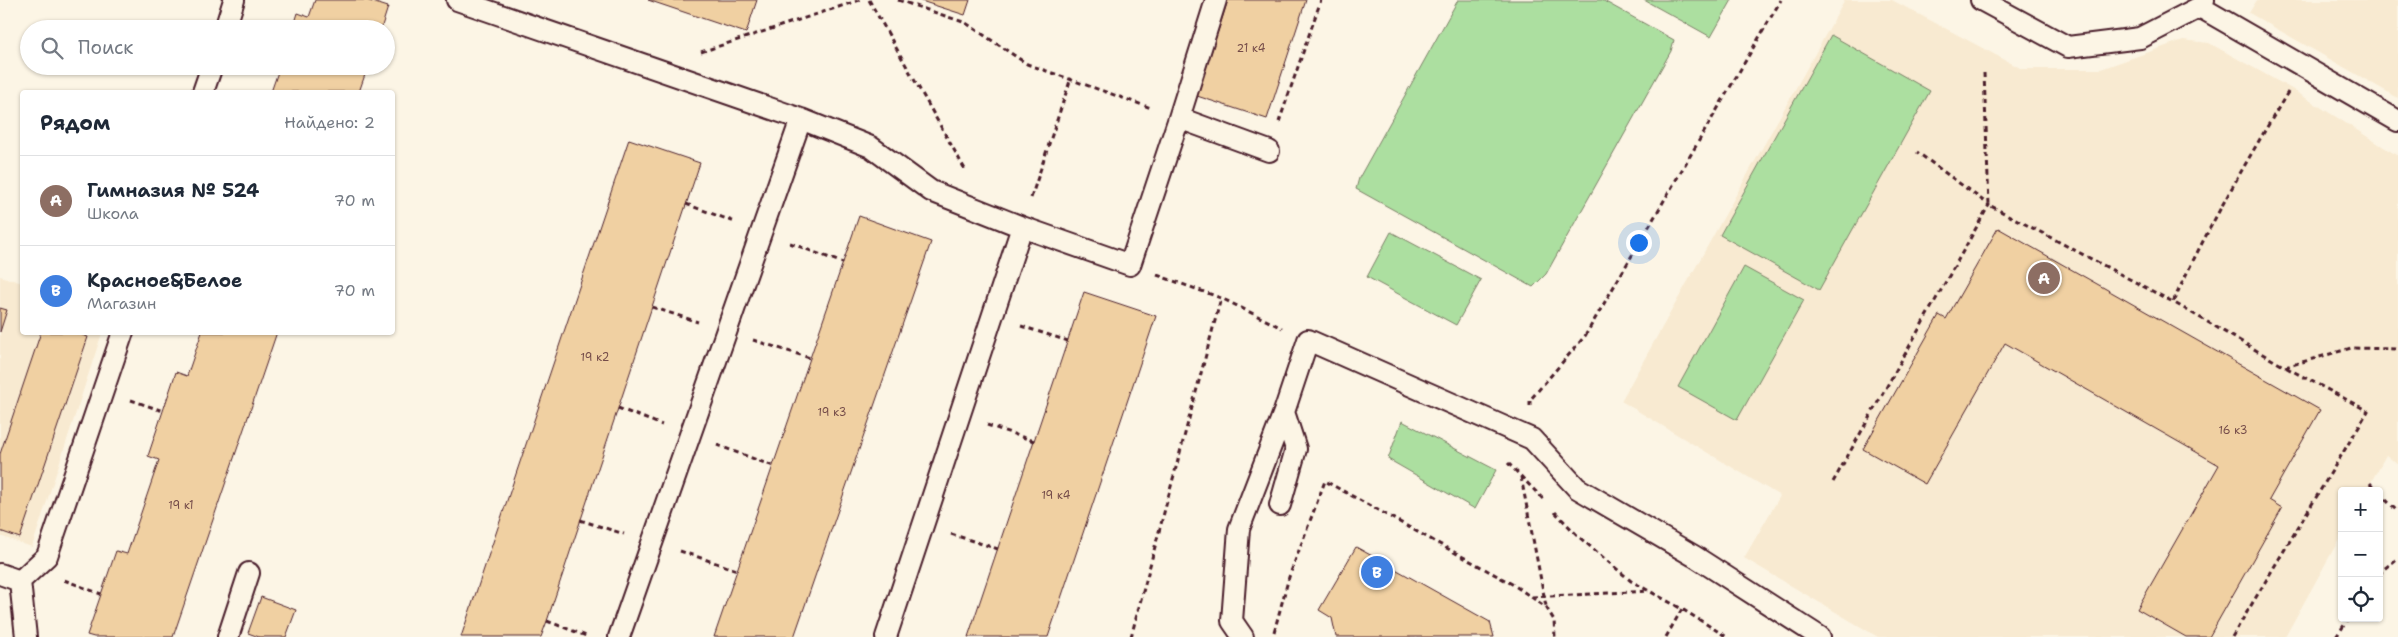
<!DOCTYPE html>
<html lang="ru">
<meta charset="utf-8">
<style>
:root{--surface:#fff;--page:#f2f2f3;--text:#1f2937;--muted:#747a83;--line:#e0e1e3;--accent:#ea580c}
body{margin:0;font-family:"Shantell Sans",sans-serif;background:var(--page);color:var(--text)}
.controls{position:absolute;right:15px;bottom:15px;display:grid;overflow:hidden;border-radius:5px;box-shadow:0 1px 4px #0004}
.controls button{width:45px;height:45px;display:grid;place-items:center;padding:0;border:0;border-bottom:1px solid var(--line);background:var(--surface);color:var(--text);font:25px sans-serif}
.you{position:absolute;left:1638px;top:242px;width:18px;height:18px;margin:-12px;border:4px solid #fff;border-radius:50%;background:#1a73e8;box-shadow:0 0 0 8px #1a73e833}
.badge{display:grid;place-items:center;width:32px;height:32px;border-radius:50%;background:var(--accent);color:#fff;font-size:16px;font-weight:700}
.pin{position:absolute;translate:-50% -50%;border:2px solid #fff;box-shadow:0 1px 5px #0006}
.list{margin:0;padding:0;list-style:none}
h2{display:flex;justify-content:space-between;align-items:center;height:65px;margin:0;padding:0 20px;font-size:21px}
h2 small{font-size:16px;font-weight:400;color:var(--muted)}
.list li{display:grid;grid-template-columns:32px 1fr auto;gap:15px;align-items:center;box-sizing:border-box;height:90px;padding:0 20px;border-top:1px solid var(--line)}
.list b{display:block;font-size:19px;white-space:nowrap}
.list p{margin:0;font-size:16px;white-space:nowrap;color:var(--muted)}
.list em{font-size:16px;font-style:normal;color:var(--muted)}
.icon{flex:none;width:28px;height:28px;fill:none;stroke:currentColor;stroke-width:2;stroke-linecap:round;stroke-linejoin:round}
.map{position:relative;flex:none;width:2398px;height:637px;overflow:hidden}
.search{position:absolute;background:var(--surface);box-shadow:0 1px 4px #0004;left:20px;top:20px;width:375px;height:55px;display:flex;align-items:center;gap:12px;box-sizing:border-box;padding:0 18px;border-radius:28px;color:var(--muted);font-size:19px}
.panel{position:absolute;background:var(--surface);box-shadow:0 1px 4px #0004;left:20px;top:90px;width:375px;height:245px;border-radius:5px}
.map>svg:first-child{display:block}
.built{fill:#f8ead1}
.green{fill:#acdfa0;stroke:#7b7f66}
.building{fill:#f0d0a2;stroke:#4a1f2b}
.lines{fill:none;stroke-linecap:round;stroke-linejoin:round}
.service-casing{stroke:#4a1f2b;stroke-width:24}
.path{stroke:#4a1f2b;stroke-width:3;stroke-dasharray:5 4;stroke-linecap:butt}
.service{stroke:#fcf5e5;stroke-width:20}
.labels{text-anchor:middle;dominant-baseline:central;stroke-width:4;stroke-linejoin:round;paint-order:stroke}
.number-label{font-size:11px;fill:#744b49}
</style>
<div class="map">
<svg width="2398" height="637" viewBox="0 0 2398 637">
<rect width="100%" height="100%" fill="#fcf5e5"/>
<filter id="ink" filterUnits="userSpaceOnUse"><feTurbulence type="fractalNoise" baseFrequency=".02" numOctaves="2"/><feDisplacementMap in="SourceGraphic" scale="10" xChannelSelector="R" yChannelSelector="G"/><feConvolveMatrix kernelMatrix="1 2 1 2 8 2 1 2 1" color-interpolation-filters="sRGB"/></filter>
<g filter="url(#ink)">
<path class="built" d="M 1845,0 L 1892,0 L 2022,69 L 2101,69 L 2183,40 L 2209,43 L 2290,88 L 2398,156 L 2398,465 L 2386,455 L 2366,491 L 2342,491 L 2342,534 L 2285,637 L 1878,637 L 1744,558 L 1780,496 L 1621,401 Z
M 2257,0 L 2398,0 L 2398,98 L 2249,13 Z
M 0,276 L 22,283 L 22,332 L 102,333 L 32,547 L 0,536 Z"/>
<path class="green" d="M 1458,0 L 1602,0 L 1674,40 L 1671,51 L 1546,274 L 1533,287 L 1356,189 L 1359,178 Z
M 1644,0 L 1732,0 L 1711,37 Z
M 1831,35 L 1930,91 L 1819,290 L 1720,235 Z
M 1391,232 L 1481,280 L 1456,325 L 1367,277 Z
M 1744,267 L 1804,300 L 1737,420 L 1678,387 Z
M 1402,421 L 1496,470 L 1475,509 L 1388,459 Z"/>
<path class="building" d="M 315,0 L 366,0 L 388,7 L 381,29 L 293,29 L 298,13 L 309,17 Z
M 648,0 L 757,0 L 746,33 Z
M 918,0 L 970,0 L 965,15 Z
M 1228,0 L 1306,0 L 1267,119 L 1197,96 Z
M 280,66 L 368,66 L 359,92 L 271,92 Z
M 629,139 L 700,163 L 547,621 L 541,637 L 461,637 Z
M 859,216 L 931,242 L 794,637 L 714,637 Z
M 1998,228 L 2320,410 L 2269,500 L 2282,508 L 2209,637 L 2186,637 L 2137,609 L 2219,465 L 2005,343 L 1925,484 L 1863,449 L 1939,315 L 1946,319 Z
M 1084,292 L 1156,316 L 1048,637 L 968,637 Z
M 0,308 L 7,310 L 0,332 Z
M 41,332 L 74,332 L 88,337 L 20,538 L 0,531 L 0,454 Z
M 202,332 L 277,332 L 173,637 L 94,637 L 87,635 L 116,551 L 127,554 L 159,460 L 148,456 L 176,372 L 187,376 Z
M 1356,547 L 1490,622 L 1494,637 L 1336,637 L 1332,618 L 1319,610 Z
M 261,597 L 296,610 L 286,637 L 259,637 L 248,633 Z"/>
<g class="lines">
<defs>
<path id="service" d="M 457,0 L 801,119 L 871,147 L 931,191 L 1022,227 L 886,637
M 1981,0 L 2068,47 L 2140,38 L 2200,7
M 2204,0 L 2200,7 L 2398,121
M 225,29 L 234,0
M 203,92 L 212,66
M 1179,118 L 1269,151
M 1022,227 L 1130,265 L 1179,118 L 1216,0
M 1280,505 L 1296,449 L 1284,412
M 0,574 L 20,581
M 26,637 L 20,581 L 47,556 L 123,332
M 228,637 L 249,573
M 619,637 L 801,119
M 1243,637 L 1232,621 L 1239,529 L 1284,412 L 1308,340 L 1532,439 L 1577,488 L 1694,556 L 1820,637"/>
</defs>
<use href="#service" class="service-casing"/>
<path class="path" d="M 869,0 L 966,171
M 898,0 L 966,23 L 1027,64 L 1151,108
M 701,52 L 860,0
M 1984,73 L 1989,205 L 2173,302
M 2288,92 C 2247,160 2207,229 2173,302 L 2285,367 L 2351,348 L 2398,349
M 1279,122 L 1321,0
M 1031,198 L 1071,78
M 686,204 L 735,222
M 790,243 L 843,263
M 1157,275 L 1221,298 L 1282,328
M 652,307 L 698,322
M 1021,326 L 1068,341
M 753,340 L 810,358
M 131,400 L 163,411
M 1530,406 L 1530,400 L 1585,336 L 1781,0
M 618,408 L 662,425
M 987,425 L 1034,441
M 717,445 L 773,466
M 1508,463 L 1544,500
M 1521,477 L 1546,606
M 1833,482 L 1989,205 L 1917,152
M 2370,483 L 2377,491
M 2379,493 L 2398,512
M 1555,512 L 1579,537 L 1631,581 L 1682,609 L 1727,637
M 580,520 L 624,534
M 951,534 L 998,549
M 680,551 L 737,570
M 2379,575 L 2384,569 L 2398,558
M 64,580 L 101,594
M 1532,597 L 1649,591
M 547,621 L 589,637
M 1274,632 L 1289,577 L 1325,481 L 1512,584 L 1546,607 L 1554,620 L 1555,637
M 1131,637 L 1221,298
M 1666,637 L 1682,609
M 2232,637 L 2368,411 L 2285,367
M 2336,637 L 2349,618"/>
<use href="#service" class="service"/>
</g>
</g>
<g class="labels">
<g class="number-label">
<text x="1251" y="48">21 к4</text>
<text x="595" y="357">19 к2</text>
<text x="832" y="412">19 к3</text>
<text x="2233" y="430">16 к3</text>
<text x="1056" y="495">19 к4</text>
<text x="181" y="505">19 к1</text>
</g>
</g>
</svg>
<div class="controls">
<button>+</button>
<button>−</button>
<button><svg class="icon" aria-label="locate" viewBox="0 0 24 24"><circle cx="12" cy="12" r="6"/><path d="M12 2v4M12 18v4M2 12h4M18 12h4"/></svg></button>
</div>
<div class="you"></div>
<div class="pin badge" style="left:2044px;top:278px;background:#8d6e63">A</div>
<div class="pin badge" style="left:1377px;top:572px;background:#3f7fe0">B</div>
<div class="search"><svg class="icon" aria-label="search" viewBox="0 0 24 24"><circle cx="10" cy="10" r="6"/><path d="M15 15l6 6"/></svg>Поиск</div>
<section class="panel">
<h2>Рядом<small>Найдено: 2</small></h2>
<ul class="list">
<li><span class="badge" style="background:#8d6e63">A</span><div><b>Гимназия № 524</b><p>Школа</p></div><em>70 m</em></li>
<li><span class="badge" style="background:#3f7fe0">B</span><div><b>Красное&amp;Белое</b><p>Магазин</p></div><em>70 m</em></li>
</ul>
</section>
</div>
